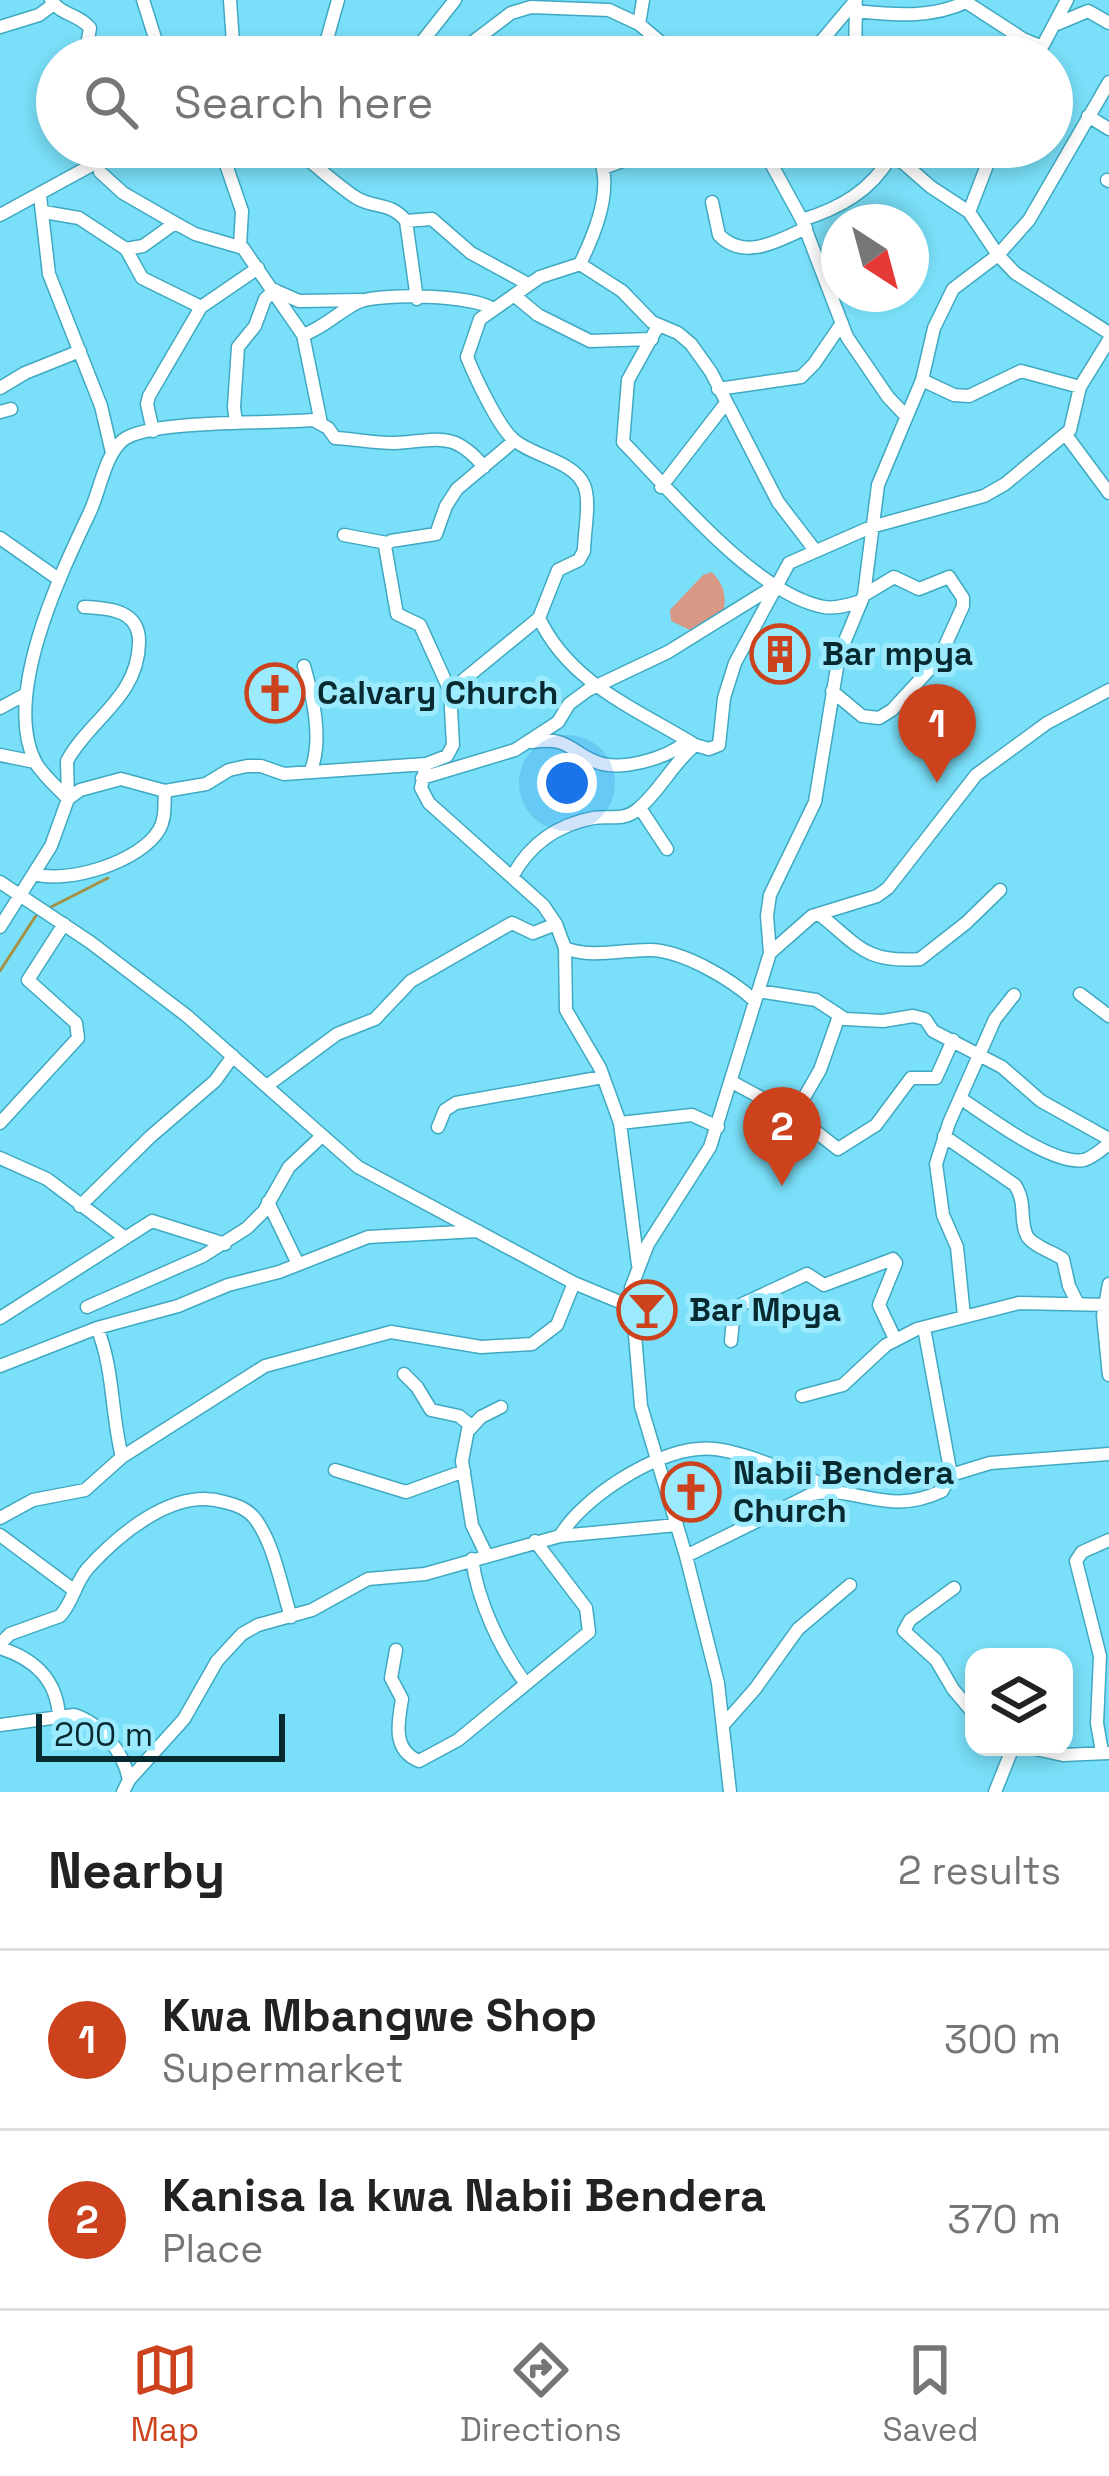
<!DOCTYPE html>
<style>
:root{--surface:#fff;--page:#f2f2f2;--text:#222;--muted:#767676;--line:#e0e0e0;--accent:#cb421c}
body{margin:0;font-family:"Space Grotesk",sans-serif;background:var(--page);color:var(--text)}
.controls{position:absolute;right:36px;bottom:36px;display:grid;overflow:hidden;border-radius:24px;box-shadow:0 6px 18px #0003}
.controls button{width:108px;height:108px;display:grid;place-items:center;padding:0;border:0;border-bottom:3px solid var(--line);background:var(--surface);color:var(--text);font:60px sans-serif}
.compass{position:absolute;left:821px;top:204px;width:108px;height:108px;border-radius:50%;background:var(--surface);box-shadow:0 6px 18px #0003;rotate:144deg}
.scale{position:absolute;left:36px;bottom:30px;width:249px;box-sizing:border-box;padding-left:12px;border:6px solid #072a31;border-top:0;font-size:33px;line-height:42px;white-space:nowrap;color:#072a31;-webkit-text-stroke:9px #9ceafe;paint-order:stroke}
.you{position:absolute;left:567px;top:783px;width:42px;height:42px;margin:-30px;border:9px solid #fff;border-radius:50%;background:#1a73e8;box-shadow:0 0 0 18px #1a73e833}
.badge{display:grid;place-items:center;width:78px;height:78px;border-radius:50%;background:var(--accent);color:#fff;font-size:39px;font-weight:700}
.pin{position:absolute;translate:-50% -99px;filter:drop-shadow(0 3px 6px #0008)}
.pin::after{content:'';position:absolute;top:63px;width:42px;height:36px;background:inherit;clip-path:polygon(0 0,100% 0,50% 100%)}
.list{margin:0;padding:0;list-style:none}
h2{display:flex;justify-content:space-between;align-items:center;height:156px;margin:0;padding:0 48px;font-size:51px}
h2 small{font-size:39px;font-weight:400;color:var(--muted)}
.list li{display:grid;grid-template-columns:78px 1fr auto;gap:36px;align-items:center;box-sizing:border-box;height:180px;padding:0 48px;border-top:3px solid var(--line)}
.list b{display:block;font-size:45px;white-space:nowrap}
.list p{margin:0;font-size:39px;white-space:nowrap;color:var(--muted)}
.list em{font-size:39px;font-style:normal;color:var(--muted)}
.icon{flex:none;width:66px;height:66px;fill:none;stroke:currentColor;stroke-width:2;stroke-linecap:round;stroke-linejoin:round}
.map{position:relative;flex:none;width:1109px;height:1792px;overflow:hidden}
.search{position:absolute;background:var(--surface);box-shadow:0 6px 18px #0003;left:36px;right:36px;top:36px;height:132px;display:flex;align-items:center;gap:30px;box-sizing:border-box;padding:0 42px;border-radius:66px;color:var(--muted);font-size:45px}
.sheet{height:516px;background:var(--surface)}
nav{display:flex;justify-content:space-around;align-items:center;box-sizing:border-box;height:168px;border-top:3px solid var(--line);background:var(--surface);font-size:33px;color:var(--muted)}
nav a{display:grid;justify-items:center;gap:6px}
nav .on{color:var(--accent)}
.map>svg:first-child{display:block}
.green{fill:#d99786}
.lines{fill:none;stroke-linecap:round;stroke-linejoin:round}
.stream{stroke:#a49146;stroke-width:3}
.minor-casing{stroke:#3fa9c1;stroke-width:15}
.minor{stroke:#fff;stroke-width:12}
.labels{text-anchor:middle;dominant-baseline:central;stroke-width:10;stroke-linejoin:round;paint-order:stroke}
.poi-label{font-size:33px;font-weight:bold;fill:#072a31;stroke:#9ceafe;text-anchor:start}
</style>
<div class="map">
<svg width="1109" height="1792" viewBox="0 0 1109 1792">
<rect width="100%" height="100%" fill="#7ae0f9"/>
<path class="green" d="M 712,572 C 724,585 727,596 723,613 L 692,631 L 671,621 L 670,610 L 703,575 Z"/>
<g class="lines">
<path class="stream" d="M 51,907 L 108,878
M 0,971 L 37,914"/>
<defs>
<path id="minor" d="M 51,0 C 62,16 79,14 90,28 L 85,57
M 143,0 L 161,57
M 230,0 L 234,57
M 966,2 L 1023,39 L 1042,47 L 1067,0
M 855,11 C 894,15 932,19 968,1
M 639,24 L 643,0
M 1057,24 L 1088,11 L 1109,23
M 0,27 L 39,15 L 54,4
M 322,57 L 338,0
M 418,57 L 421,43 L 455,0
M 453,57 L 511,13 L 531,7 L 609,10 L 639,24 L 678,57
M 808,57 L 856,0
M 855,57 L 856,5
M 1088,116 L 1109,129
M 220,147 L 242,211 L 240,246
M 293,147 C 313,163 334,183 355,197 C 373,209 390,201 406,221 L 417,299
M 584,147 C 592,153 602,158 603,169 C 609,200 593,237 580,264 L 540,277 L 480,319 L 467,357 C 475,377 498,426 513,439 C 531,456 573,460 584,485 C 591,501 584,533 584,551 L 579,560 L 558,570 L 539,618 C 570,684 637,709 695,745 L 709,749 L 719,745 L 724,698 L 735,663 L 789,563 L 871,527 L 984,496 L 1005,484 L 1070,430 L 1080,387 L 1109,340
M 762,147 L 802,220 L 847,337 L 888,397 L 906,416
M 885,147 L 931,187 L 969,212 L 998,255 L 1015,273 L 1109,333
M 604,168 L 660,147
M 100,172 L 123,193 L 175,223
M 1107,180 L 1109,181
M 40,196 L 49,274 L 101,406 L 112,453
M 712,202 L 719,235 C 744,261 778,241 806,228
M 44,212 L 79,218 L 126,249 L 143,246 L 175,223 L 195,234 L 243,248 L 303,335 C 326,327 344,307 361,301 C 384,293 473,295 493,309
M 969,212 L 994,147
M 0,215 L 125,147
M 802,220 C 840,208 871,191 891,156
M 406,221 L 432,219 L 471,253 L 528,284
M 126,249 L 142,278 L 201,307
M 580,264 L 622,291 L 652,322 L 678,333 L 691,344 L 711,372 L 778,502 L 814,549
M 276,291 L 299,301 L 361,300
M 515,296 L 538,315 L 590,341 L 652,339
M 658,326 L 628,380 L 623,442 C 670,490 755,594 824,607 C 836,609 849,605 861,601
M 303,335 L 321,423
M 922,380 L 954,395 L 969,396 L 1021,371 L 1080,387
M 0,388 L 25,373 L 80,351
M 718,389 L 801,377 L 814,364 L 842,323
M 0,412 L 11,409
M 236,423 L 234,407 L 238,347 L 255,326 L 265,299 L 275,290
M 153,431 L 147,404 L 149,396 L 201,307 L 258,268
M 1066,435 L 1109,493
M 514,441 L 457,489 L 446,506 L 436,534 L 391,541 L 385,546 L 397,614 L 420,625 L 450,691 L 453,745 L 447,756 L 426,764 L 421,788 L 429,803 L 543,905 L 556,924 L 565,948 L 566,1010 L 600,1068 L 620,1123 L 692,1115 L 718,1127
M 661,487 L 726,403
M 344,535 L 387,543
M 0,538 L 57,578
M 84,607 C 109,608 140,610 139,643 C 138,697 90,719 67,761 L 68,799 L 80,790 L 121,779 L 165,791 L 206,784 L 229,770 L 247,766 L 261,766 L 284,774 L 426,764
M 304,666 C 313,697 323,739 311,770
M 450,691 L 539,618
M 832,691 L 862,716 L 879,718 L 892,710 L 939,659 L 963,606 L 963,598 L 949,577 L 919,589 L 894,577 L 864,595
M 0,708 L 24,695
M 532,742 C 568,737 566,748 594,761 C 619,773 667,758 686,742
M 0,755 L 35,762
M 422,778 L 515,750 L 558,722 L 569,704 L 588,690 L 668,652 L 776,585
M 640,808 L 667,849
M 34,874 C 68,884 140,862 159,830 C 166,818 164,805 165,791
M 512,877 C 529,845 557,825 593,818 C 610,815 623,822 638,809 C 660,791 673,763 695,745
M 0,882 L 90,942 L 187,1016 L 358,1167 L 574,1283 L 632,1307
M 819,914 C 859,946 865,963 920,959 L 966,923 L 1000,890
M 0,927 L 51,846 L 68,799 C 58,788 46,778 37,765 C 0,700 60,575 89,514 C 100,492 104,456 123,440 C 151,419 274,424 313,420 L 328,428 L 335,438 C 354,439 375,443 394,443 C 436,441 453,429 484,467
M 565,948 C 592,959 624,949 652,950 C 685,952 731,979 755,1001
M 770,953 L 767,916 L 770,895 L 815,802 L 839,655 L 864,595 L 878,485 L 922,380 L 934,328 L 953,289 L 998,255 L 1029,220 L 1109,82
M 758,991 L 816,1000 L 845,1019 L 883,1021 L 913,1016 L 925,1019 L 933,1031 L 1002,1067 L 1041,1101 L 1109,1139
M 1080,994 L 1109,1016
M 732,1082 L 800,1119 L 838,1149 L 876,1125 L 911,1078 L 936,1078 L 953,1040
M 268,1085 L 337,1034 L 375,1019 L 411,981 L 512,923 L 533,933 L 556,924
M 960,1098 C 986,1115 1052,1166 1084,1160 C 1092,1158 1102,1149 1109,1144
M 794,1115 L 820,1070 L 839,1016
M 0,1123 L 78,1038 L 76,1023 L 28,980 L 64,924
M 620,1123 L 638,1265
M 438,1127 L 445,1110 L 456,1103 L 603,1077
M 944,1136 L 1015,1185 C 1027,1203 1019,1221 1027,1236 C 1033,1246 1053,1252 1063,1259 L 1069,1286 L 1077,1302
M 0,1158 L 47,1179 L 124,1237
M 268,1202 L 298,1264
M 80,1206 L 150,1137 L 215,1081 L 233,1056
M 1109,1284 L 1103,1316 L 1109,1375
M 87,1307 L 203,1256 L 247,1228 L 264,1211 L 289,1167 L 322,1136
M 964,1316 L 957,1247 L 943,1215 L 936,1164 L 949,1123 L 995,1019 L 1014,995
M 0,1318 L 152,1221 L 225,1244
M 97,1328 C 114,1368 111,1414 122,1457
M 924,1328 L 951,1475
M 731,1341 L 734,1308 L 807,1274 L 824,1285 L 893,1259 L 896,1263 L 879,1305 L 895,1339
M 0,1366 L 97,1328 L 178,1306 L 228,1285 L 279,1272 L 368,1237 L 478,1231
M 404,1374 L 417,1387 L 431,1410 L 459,1416 L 469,1424 L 462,1461 L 472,1525 L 486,1554
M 802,1396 L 843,1385 L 886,1345 L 917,1329 L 1019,1303 L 1109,1305
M 470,1429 L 481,1417 L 501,1407
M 335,1470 L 406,1492 L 464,1471
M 0,1518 L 33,1500 L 85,1490 L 122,1457 L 265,1366 L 391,1332 L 481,1347 L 532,1344 L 557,1325 L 574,1283
M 0,1535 L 75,1591
M 560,1536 C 582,1498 654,1452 698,1449 C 722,1446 757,1459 779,1468 C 798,1476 813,1475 828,1492
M 686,1556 L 812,1494 C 858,1485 887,1517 942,1491 L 951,1475 L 990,1463 L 1109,1454
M 472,1559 C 478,1602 500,1649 526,1684
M 954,1588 L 910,1620 L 904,1631 L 936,1660 L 953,1689 L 974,1714
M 0,1644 L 10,1634 L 60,1616 C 73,1602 75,1583 88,1568 C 120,1533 175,1487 224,1502 C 237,1505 248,1509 256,1520 C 275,1547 281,1586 291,1617
M 0,1648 C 35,1659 57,1680 59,1717
M 396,1650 L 391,1678 L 402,1699 C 398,1723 392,1750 419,1761 L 458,1740 L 589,1632 L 586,1608 L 535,1541
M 724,1724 L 755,1689 L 798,1629 L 850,1585
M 0,1725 L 74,1715 C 101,1723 124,1753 129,1780
M 1026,1747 L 1063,1755 L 1108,1753
M 1102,1752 L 1097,1723 L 1100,1656 L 1076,1561 L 1082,1552 L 1109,1540
M 123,1792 L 129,1780 L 184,1719 L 217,1661 L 242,1634 L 258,1625 L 312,1610 L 368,1579 L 425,1574 L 560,1536 L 677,1525
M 730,1792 L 718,1683 L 686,1556 L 641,1406 L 631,1288 L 648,1244 L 710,1147 L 770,953 L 812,916 L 877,896 L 888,888 L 976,775 L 1047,723 L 1109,690
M 995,1792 L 1013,1747"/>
</defs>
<use href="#minor" class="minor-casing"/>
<use href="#minor" class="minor"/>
</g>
<defs>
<symbol id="building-ring" viewBox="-11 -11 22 22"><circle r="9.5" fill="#9ceafe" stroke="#cb421c" stroke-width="1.5"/><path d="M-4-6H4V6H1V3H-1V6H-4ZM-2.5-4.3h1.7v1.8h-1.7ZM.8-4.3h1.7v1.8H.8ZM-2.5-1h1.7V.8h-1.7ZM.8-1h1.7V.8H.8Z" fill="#cb421c"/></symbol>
<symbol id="church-ring" viewBox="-11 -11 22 22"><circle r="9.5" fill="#9ceafe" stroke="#cb421c" stroke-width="1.5"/><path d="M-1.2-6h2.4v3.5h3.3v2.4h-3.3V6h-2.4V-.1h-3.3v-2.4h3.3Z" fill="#cb421c"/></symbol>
<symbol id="bar-ring" viewBox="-11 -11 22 22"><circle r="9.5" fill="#9ceafe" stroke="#cb421c" stroke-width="1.5"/><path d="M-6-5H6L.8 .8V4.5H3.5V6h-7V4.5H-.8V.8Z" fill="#cb421c"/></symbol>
</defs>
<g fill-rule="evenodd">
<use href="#building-ring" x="747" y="621" width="66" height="66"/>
<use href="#church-ring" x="242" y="660" width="66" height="66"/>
<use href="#bar-ring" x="614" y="1277" width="66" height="66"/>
<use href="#church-ring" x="658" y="1459" width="66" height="66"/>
</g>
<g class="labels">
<g class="poi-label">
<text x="822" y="654">Bar mpya</text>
<text x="317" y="693">Calvary Church</text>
<text x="689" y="1310">Bar Mpya</text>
<text x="733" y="1473">Nabii Bendera<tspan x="733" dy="38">Church</tspan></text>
</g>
</g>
</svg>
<div class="controls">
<button><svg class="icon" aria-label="layers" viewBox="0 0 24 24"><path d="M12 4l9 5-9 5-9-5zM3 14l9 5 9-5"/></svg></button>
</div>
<svg class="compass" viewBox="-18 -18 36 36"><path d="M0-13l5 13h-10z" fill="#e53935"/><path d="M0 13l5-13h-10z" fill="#767676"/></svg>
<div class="scale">200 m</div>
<div class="you"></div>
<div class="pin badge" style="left:937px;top:783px">1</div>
<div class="pin badge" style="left:782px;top:1186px">2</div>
<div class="search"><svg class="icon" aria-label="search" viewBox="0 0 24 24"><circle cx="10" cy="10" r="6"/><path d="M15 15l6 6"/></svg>Search here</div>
</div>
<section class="sheet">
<h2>Nearby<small>2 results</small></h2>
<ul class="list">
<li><span class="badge">1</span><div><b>Kwa Mbangwe Shop</b><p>Supermarket</p></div><em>300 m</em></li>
<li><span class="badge">2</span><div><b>Kanisa la kwa Nabii Bendera</b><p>Place</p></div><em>370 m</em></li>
</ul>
</section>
<nav>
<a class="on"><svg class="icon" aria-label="map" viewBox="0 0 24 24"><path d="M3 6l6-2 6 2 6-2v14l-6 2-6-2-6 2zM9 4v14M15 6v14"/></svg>Map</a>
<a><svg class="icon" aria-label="directions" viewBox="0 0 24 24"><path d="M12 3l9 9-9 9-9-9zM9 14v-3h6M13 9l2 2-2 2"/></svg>Directions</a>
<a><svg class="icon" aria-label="saved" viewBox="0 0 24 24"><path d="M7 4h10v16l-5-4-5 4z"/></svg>Saved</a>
</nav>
